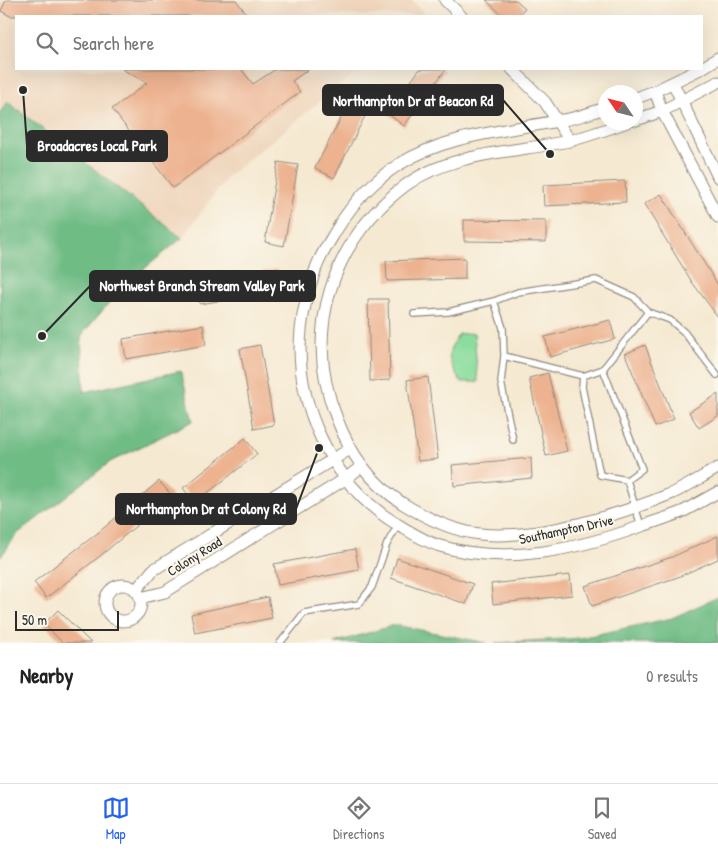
<!DOCTYPE html>
<style>
:root{--surface:#fff;--page:#f2f2f2;--text:#222;--muted:#767676;--line:#e0e0e0;--accent:#2563eb}
body{margin:0;font-family:"Patrick Hand",sans-serif;background:var(--page);color:var(--text)}
.compass{position:absolute;left:598px;top:85px;width:45px;height:45px;border-radius:50%;background:var(--surface);box-shadow:0 5px 20px #0002;rotate:305deg}
.scale{position:absolute;left:15px;bottom:12px;width:104px;box-sizing:border-box;padding-left:5px;border:2px solid #2b2b2b;border-top:0;font-size:14px;line-height:18px;white-space:nowrap;color:#2b2b2b;-webkit-text-stroke:4px #fbf7ec;paint-order:stroke}
.list{margin:0;padding:0;list-style:none}
h2{display:flex;justify-content:space-between;align-items:center;height:65px;margin:0;padding:0 20px;font-size:21px}
h2 small{font-size:16px;font-weight:400;color:var(--muted)}
.icon{flex:none;width:28px;height:28px;fill:none;stroke:currentColor;stroke-width:2;stroke-linecap:round;stroke-linejoin:round}
.map{position:relative;flex:none;width:718px;height:643px;overflow:hidden}
.search{position:absolute;background:var(--surface);box-shadow:0 5px 20px #0002;left:15px;right:15px;top:15px;height:55px;display:flex;align-items:center;gap:12px;box-sizing:border-box;padding:0 18px;border-radius:0px;color:var(--muted);font-size:19px}
.sheet{height:140px;background:var(--surface)}
nav{display:flex;justify-content:space-around;align-items:center;box-sizing:border-box;height:70px;border-top:1px solid var(--line);background:var(--surface);font-size:14px;color:var(--muted)}
nav a{display:grid;justify-items:center;gap:2px}
nav .on{color:var(--accent)}
.map>svg:first-child{display:block}
.built{fill:#efd6bc}
.green{fill:#8bdd9e;stroke:#5b8464}
.forest{fill:#70bc85;stroke:#4e7458}
.building{fill:#edb290}
.lines{fill:none;stroke-linecap:round;stroke-linejoin:round}
.lane-casing{stroke:#908a7e;stroke-width:8}
.street-casing{stroke:#908a7e;stroke-width:13}
.lane{stroke:#fff;stroke-width:5.5}
.street{stroke:#fff;stroke-width:11}
.labels{text-anchor:middle;dominant-baseline:central;stroke-width:4.5;stroke-linejoin:round;paint-order:stroke}
.street-label{font-size:14px;fill:#2b2b2b;stroke:#fbf7ec}
.leader{fill:none;stroke:#2b2b2b;stroke-width:2}
.callout-dot{fill:#2b2b2b;stroke:#fbf7ec;stroke-width:2}
.callout{fill:#2b2b2b;stroke:#2b2b2b;stroke-width:2}
.callout-label{font-size:15px;text-anchor:middle;font-weight:bold;fill:#fff}
</style>
<div class="map">
<svg width="718" height="643" viewBox="0 0 718 643">
<rect width="100%" height="100%" fill="#fbf7ec"/>
<filter id="ink" filterUnits="userSpaceOnUse"><feTurbulence type="fractalNoise" baseFrequency=".02" numOctaves="2"/><feDisplacementMap in="SourceGraphic" scale="10" xChannelSelector="R" yChannelSelector="G"/><feConvolveMatrix kernelMatrix="1 2 1 2 8 2 1 2 1" color-interpolation-filters="sRGB"/></filter>
<filter id="wash" filterUnits="userSpaceOnUse"><feTurbulence type="fractalNoise" baseFrequency=".0096" numOctaves="4" result="noise"/><feDisplacementMap in="SourceGraphic" scale="20" xChannelSelector="R" yChannelSelector="G"/><feGaussianBlur stdDeviation="1.12" result="paint"/><feColorMatrix in="noise" values="0 0 0 0 0 0 0 0 0 0 0 0 0 0 0 0 0 1.4 0 .05"/><feComposite in="paint" operator="in"/></filter>
<g filter="url(#wash)">
<rect width="100%" height="100%" fill="#f5e9d1"/>
<path class="built" d="M 0,0 L 412,0 L 425,15 L 16,16 L 16,69 L 360,69 L 228,176 L 182,238 L 8,102 L 0,112 Z"/>
<path class="green" d="M 474,333 L 478,382 L 461,382 C 448,359 444,357 459,334 Z"/>
<path class="forest" d="M 8,102 L 182,238 L 122,287 L 81,336 L 84,392 L 181,371 L 193,421 L 110,462 L 17,534 L 0,558 L 0,112 Z
M 718,597 L 718,643 L 495,643 L 580,638 L 672,618 Z
M 395,625 L 487,643 L 334,643 Z"/>
<g id="blocks">
<path class="building" d="M 6,0 L 236,0 L 248,16 L 10,16 L 1,11 Z
M 486,0 L 516,0 L 525,8 L 517,16 L 503,16 Z
M 122,69 L 241,69 L 253,84 L 276,69 L 309,69 L 292,81 L 300,92 L 173,188 L 112,109 L 147,83 Z
M 420,69 L 446,69 L 404,126 L 387,113 Z
M 353,95 L 371,104 L 334,178 L 315,168 Z
M 278,162 L 298,165 L 284,246 L 265,242 Z
M 625,181 L 626,202 L 544,206 L 543,185 Z
M 661,194 L 718,285 L 718,317 L 692,282 L 644,204 Z
M 464,220 L 546,221 L 546,242 L 464,241 Z
M 465,258 L 465,279 L 387,281 L 386,261 Z
M 278,269 L 282,290 L 200,304 L 196,283 Z
M 368,299 L 388,299 L 390,380 L 370,381 Z
M 610,320 L 615,339 L 550,357 L 545,337 Z
M 203,325 L 206,345 L 126,359 L 123,339 Z
M 260,345 L 274,425 L 254,429 L 240,349 Z
M 645,345 L 674,419 L 655,427 L 625,354 Z
M 548,373 L 567,451 L 546,456 L 529,378 Z
M 428,377 L 438,459 L 418,461 L 407,380 Z
M 718,394 L 718,416 L 699,428 L 689,412 Z
M 245,438 L 257,454 L 195,503 L 183,488 Z
M 531,458 L 532,478 L 454,486 L 452,465 Z
M 159,481 L 172,496 L 100,556 L 46,598 L 34,582 L 99,532 Z
M 718,536 L 718,559 L 678,577 L 592,606 L 585,586 L 672,557 Z
M 355,549 L 359,570 L 278,585 L 274,564 Z
M 397,558 L 473,584 L 466,604 L 391,578 Z
M 570,575 L 572,595 L 493,604 L 491,584 Z
M 268,597 L 272,618 L 195,633 L 191,614 Z
M 58,610 L 91,643 L 63,643 L 44,624 Z"/>
</g>
</g>
<g filter="url(#ink)">
<use href="#blocks" fill-opacity="0" stroke="#908a7e" stroke-width="1"/>
<g class="lines">
<defs>
<path id="lane" d="M 414,314 L 448,312 L 494,301
M 504,356 L 583,376 L 603,369 L 648,312
M 583,376 L 582,387 L 600,475 L 627,480 L 642,469 L 603,369
M 513,440 L 501,382 L 504,356 L 503,328 L 494,301 L 518,292 L 596,280 L 634,297 L 648,312 L 670,320 L 684,332 L 717,375
M 627,480 L 641,526
M 280,643 L 304,613 L 359,604 L 372,587 L 387,544 L 398,525"/>
<path id="street" d="M 445,0 L 461,16
M 702,68 L 718,58
M 512,69 L 545,102 L 570,141
M 673,83 L 718,177
M 655,91 L 662,111 L 718,217
M 636,98 L 655,91 L 700,69
M 606,108 C 592,112 577,118 563,120 C 507,131 447,134 398,165 C 373,181 352,204 337,229 C 330,241 321,254 316,268 C 309,287 303,309 301,330 C 294,402 331,482 392,521 C 407,530 423,541 440,546 C 507,566 578,549 642,526 C 656,521 670,517 684,511 C 695,505 707,498 718,492
M 636,120 L 662,111 L 718,82
M 627,122 C 608,129 588,136 569,141 C 517,152 451,152 406,185 C 331,241 302,332 337,419 C 351,455 369,481 402,503 C 426,518 452,531 480,534 C 538,540 619,515 673,493 C 688,486 703,476 718,468
M105 603a18 18 0 1 1 36 0a18 18 0 1 1-36 0Z
M 136,590 L 153,570 L 350,449
M 140,598 L 165,592 L 345,479 L 361,467"/>
</defs>
<use href="#lane" class="lane-casing"/>
<use href="#street" class="street-casing"/>
<use href="#lane" class="lane"/>
<use href="#street" class="street"/>
</g>
</g>
<g class="labels">
<g class="street-label">
<text transform="translate(566 529) rotate(-12)">Southampton Drive</text>
<text transform="translate(194 556) rotate(-32)">Colony Road</text>
</g>
</g>
<path class="leader" d="M550 154L503 100M23 90L27 146M42 336L90 286M319 448L296 509"/>
<g class="callout-dot">
<circle cx="550" cy="154" r="5"/>
<circle cx="23" cy="90" r="5"/>
<circle cx="42" cy="336" r="5"/>
<circle cx="319" cy="448" r="5"/>
</g>
<g class="callout">
<rect x="323" y="85" width="180" height="30" rx="5"/>
<rect x="27" y="131" width="140" height="30" rx="5"/>
<rect x="90" y="271" width="225" height="30" rx="5"/>
<rect x="116" y="494" width="180" height="30" rx="5"/>
</g>
<g class="callout-label">
<text x="413" y="106">Northampton Dr at Beacon Rd</text>
<text x="97" y="151">Broadacres Local Park</text>
<text x="202" y="291">Northwest Branch Stream Valley Park</text>
<text x="206" y="514">Northampton Dr at Colony Rd</text>
</g>
</svg>
<svg class="compass" viewBox="-18 -18 36 36"><path d="M0-13l5 13h-10z" fill="#e53935"/><path d="M0 13l5-13h-10z" fill="#767676"/></svg>
<div class="scale">50 m</div>
<div class="search"><svg class="icon" aria-label="search" viewBox="0 0 24 24"><circle cx="10" cy="10" r="6"/><path d="M15 15l6 6"/></svg>Search here</div>
</div>
<section class="sheet">
<h2>Nearby<small>0 results</small></h2>
<ul class="list">
</ul>
</section>
<nav>
<a class="on"><svg class="icon" aria-label="map" viewBox="0 0 24 24"><path d="M3 6l6-2 6 2 6-2v14l-6 2-6-2-6 2zM9 4v14M15 6v14"/></svg>Map</a>
<a><svg class="icon" aria-label="directions" viewBox="0 0 24 24"><path d="M12 3l9 9-9 9-9-9zM9 14v-3h6M13 9l2 2-2 2"/></svg>Directions</a>
<a><svg class="icon" aria-label="saved" viewBox="0 0 24 24"><path d="M7 4h10v16l-5-4-5 4z"/></svg>Saved</a>
</nav>
